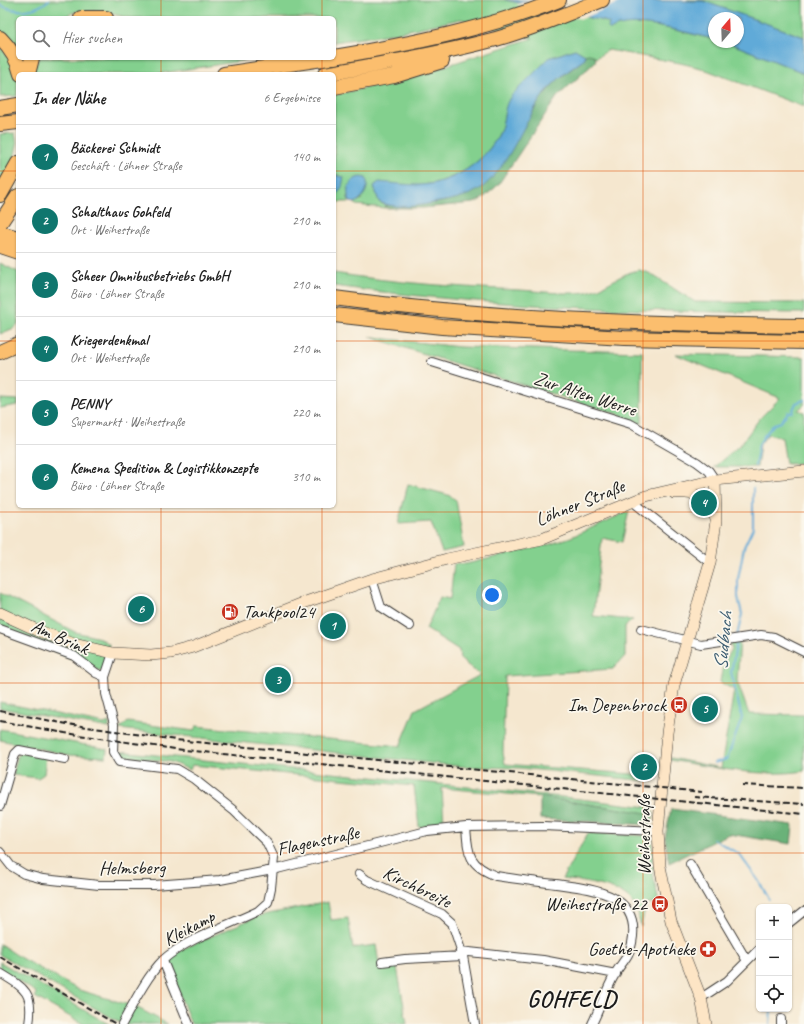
<!DOCTYPE html>
<html lang="de">
<meta charset="utf-8">
<style>
:root{--surface:#fff;--page:#f6f6f6;--text:#222;--muted:#767676;--line:#e0e0e0;--accent:#0f766e}
body{margin:0;font-family:Caveat,sans-serif;background:var(--page);color:var(--text)}
.controls{position:absolute;right:12px;bottom:12px;display:grid;overflow:hidden;border-radius:6px;box-shadow:0 1px 3px #0004}
.controls button{width:36px;height:36px;display:grid;place-items:center;padding:0;border:0;border-bottom:1px solid var(--line);background:var(--surface);color:var(--text);font:20px sans-serif}
.compass{position:absolute;left:708px;top:12px;width:36px;height:36px;border-radius:50%;background:var(--surface);box-shadow:0 1px 3px #0004;rotate:19deg}
.you{position:absolute;left:492px;top:595px;width:14px;height:14px;margin:-10px;border:3px solid #fff;border-radius:50%;background:#1a73e8;box-shadow:0 0 0 6px #1a73e833}
.badge{display:grid;place-items:center;width:26px;height:26px;border-radius:50%;background:var(--accent);color:#fff;font-size:13px;font-weight:700}
.pin{position:absolute;translate:-50% -50%;border:2px solid #fff;box-shadow:0 1px 4px #0006}
.list{margin:0;padding:0;list-style:none}
h2{display:flex;justify-content:space-between;align-items:center;height:52px;margin:0;padding:0 16px;font-size:17px}
h2 small{font-size:13px;font-weight:400;color:var(--muted)}
.list li{display:grid;grid-template-columns:26px 1fr auto;gap:12px;align-items:center;box-sizing:border-box;height:64px;padding:0 16px;border-top:1px solid var(--line)}
.list b{display:block;font-size:15px;white-space:nowrap}
.list p{margin:0;font-size:13px;white-space:nowrap;color:var(--muted)}
.list em{font-size:13px;font-style:normal;color:var(--muted)}
.icon{flex:none;width:22px;height:22px;fill:none;stroke:currentColor;stroke-width:2;stroke-linecap:round;stroke-linejoin:round}
.map{position:relative;flex:none;width:804px;height:1024px;overflow:hidden}
.search{position:absolute;background:var(--surface);box-shadow:0 1px 3px #0004;left:16px;top:16px;width:320px;height:44px;display:flex;align-items:center;gap:10px;box-sizing:border-box;padding:0 14px;border-radius:6px;color:var(--muted);font-size:15px}
.panel{position:absolute;background:var(--surface);box-shadow:0 1px 3px #0004;left:16px;top:72px;width:320px;height:436px;border-radius:6px}
.map>svg:first-child{display:block}
.green{fill:#83d08e;stroke:#507655}
.forest{fill:#6ab279;stroke:#43674a}
.water{fill:#60aad8;stroke:#3e637a}
.pier{fill:#f5e7cf}
.lines{fill:none;stroke-linecap:round;stroke-linejoin:round}
.stream{stroke:#60aad8;stroke-width:2}
.street-casing{stroke:#3d3a37;stroke-width:10}
.secondary-casing{stroke:#3d3a37;stroke-width:12}
.highway-casing{stroke:#3d3a37;stroke-width:16}
.street{stroke:#fff;stroke-width:8}
.secondary{stroke:#fde5c5;stroke-width:11}
.highway{stroke:#fbbe6e;stroke-width:14}
.rail{stroke:#1c1c1c;stroke-width:2;stroke-dasharray:6 3;stroke-linecap:butt}
.grid{fill:none;stroke:#de560d;stroke-width:1;stroke-opacity:0.55}
.labels{text-anchor:middle;dominant-baseline:central;stroke-width:3.5;stroke-linejoin:round;paint-order:stroke}
.street-label{font-size:19px;fill:#1c1c1c;stroke:#fbf7ec}
.poi-label{font-size:19px;fill:#1c1c1c;stroke:#fbf7ec;text-anchor:end}
.water-label{font-size:20px;font-style:italic;fill:#3b5c71;stroke:#fbf7ec}
.district-label{font-size:23px;font-weight:bold;letter-spacing:1px;fill:#1c1c1c;stroke:#fbf7ec}
</style>
<div class="map">
<svg width="804" height="1024" viewBox="0 0 804 1024">
<rect width="100%" height="100%" fill="#fbf7ec"/>
<filter id="ink" filterUnits="userSpaceOnUse"><feTurbulence type="fractalNoise" baseFrequency=".025" numOctaves="2"/><feDisplacementMap in="SourceGraphic" scale="8" xChannelSelector="R" yChannelSelector="G"/><feConvolveMatrix kernelMatrix="1 2 1 2 8 2 1 2 1" color-interpolation-filters="sRGB"/></filter>
<filter id="wash" filterUnits="userSpaceOnUse"><feTurbulence type="fractalNoise" baseFrequency=".012" numOctaves="4" result="noise"/><feDisplacementMap in="SourceGraphic" scale="16" xChannelSelector="R" yChannelSelector="G"/><feGaussianBlur stdDeviation="0.9" result="paint"/><feColorMatrix in="noise" values="0 0 0 0 0 0 0 0 0 0 0 0 0 0 0 0 0 1.4 0 .05"/><feComposite in="paint" operator="in"/></filter>
<g filter="url(#wash)">
<rect width="100%" height="100%" fill="#f5e7cf"/>
<path class="green" d="M 0,0 L 508,0 L 604,21 L 615,26 C 643,18 686,34 714,39 L 714,42 L 727,42 L 804,73 L 804,107 L 701,68 L 680,63 L 608,50 L 596,58 L 593,55 L 585,55 L 575,49 L 549,58 L 512,95 C 504,106 505,120 500,132 C 485,163 455,181 422,185 C 407,187 391,184 376,184 L 374,187 L 379,202 L 385,205 L 385,208 L 356,205 L 355,203 L 362,199 L 347,196 L 350,202 L 334,202 L 336,198 L 339,175 L 334,175 L 334,95 L 404,79 L 533,38 L 461,19 L 390,34 L 334,42 L 334,18 L 131,18 L 97,11 L 75,12 L 60,18 L 18,18 L 18,45 L 0,31 Z
M 687,0 L 804,0 L 804,37 L 703,1 Z
M 0,45 L 18,72 L 17,96 L 0,97 Z
M 39,58 L 237,58 L 248,60 L 156,74 L 33,74 L 34,68 Z
M 15,133 L 17,145 L 13,164 L 0,183 L 0,134 Z
M 0,263 L 18,272 L 18,324 L 14,328 L 0,334 Z
M 639,270 L 649,273 L 695,302 L 804,303 L 804,313 C 647,312 490,307 334,286 L 334,273 C 395,283 458,287 519,290 C 540,291 564,295 586,292 C 605,289 620,273 639,270 Z
M 370,337 L 460,347 L 642,352 L 642,424 L 620,415 Z
M 675,354 L 804,357 L 804,405 L 798,410 L 804,412 L 804,463 L 786,464 L 782,438 L 768,434 L 760,444 L 757,467 L 714,467 L 741,444 L 760,418 L 780,398 Z
M 0,399 L 18,400 L 18,405 L 0,408 Z
M 408,484 L 448,495 L 456,500 L 464,547 L 442,552 L 431,522 L 398,524 Z
M 629,511 L 622,542 L 602,538 L 593,616 L 633,620 L 625,626 L 625,656 L 613,669 L 505,676 L 503,753 L 505,764 L 657,776 L 647,781 L 520,768 L 467,767 L 119,729 L 128,722 L 194,731 L 196,726 L 400,746 L 415,710 L 480,675 L 460,659 L 459,650 L 426,629 L 440,597 L 450,599 L 454,564 L 466,564 L 551,544 L 571,537 Z
M 0,593 L 75,632 L 100,638 L 109,644 L 105,668 L 100,671 L 0,627 Z
M 740,641 L 737,681 L 749,714 L 804,715 L 804,771 C 761,778 712,767 670,760 L 671,758 L 721,768 L 734,690 L 720,682 L 723,665 L 732,649 L 730,643 Z
M 0,702 L 104,724 L 109,722 L 109,728 L 0,708 Z
M 0,729 L 107,749 L 106,757 L 69,755 L 0,740 Z
M 118,751 C 295,770 472,786 649,807 L 654,814 L 540,797 L 442,788 L 444,824 L 419,827 L 414,786 L 192,765 L 190,770 L 171,762 L 121,756 Z
M 22,753 L 46,757 L 44,774 L 38,778 L 13,775 L 18,755 Z
M 588,833 L 652,836 L 653,873 L 659,904 L 646,904 L 641,927 C 639,921 638,914 636,908 C 625,885 584,882 562,879 Z
M 328,902 L 331,920 L 348,918 L 353,948 L 376,945 L 379,964 L 396,961 L 407,1024 L 191,1024 L 167,962 L 180,950 L 258,916 Z
M 0,944 L 21,958 L 79,990 L 136,1007 L 168,1024 L 123,1024 L 0,955 Z
M 0,962 L 103,1021 L 109,1024 L 83,1024 L 35,997 L 36,992 L 0,970 Z"/>
<path class="forest" d="M 588,54 L 593,55 L 596,58 L 595,62 L 557,97 L 498,185 L 482,199 L 474,203 L 423,208 L 385,208 L 385,205 L 422,205 L 446,201 L 510,151 L 541,98 L 557,80 L 585,59 L 585,55 Z
M 540,797 L 654,814 L 651,825 L 540,819 Z
M 671,809 L 793,825 L 791,844 L 729,834 L 669,863 L 665,838 Z"/>
<path class="water" d="M 505,0 L 703,1 L 804,37 L 804,73 L 727,42 L 738,42 L 738,18 L 714,18 L 714,39 C 689,34 632,15 610,30 L 608,28 L 609,23 L 604,21 Z
M 575,49 L 585,55 L 585,59 C 569,70 551,83 540,100 C 523,125 508,166 484,186 C 469,198 445,201 427,204 C 412,207 392,208 379,202 L 374,186 L 379,182 C 392,183 406,185 419,185 C 452,184 486,162 500,132 C 505,120 503,105 512,95 L 549,58 Z
M 334,175 L 344,177 L 342,187 L 334,199 Z
M 360,177 L 366,178 C 370,189 364,197 355,203 L 350,202 C 345,191 348,180 360,177 Z"/>
<path class="pier" d="M 529,0 L 625,0 L 582,19 L 516,5 Z"/>
<g class="lines">
<path class="stream" d="M 0,5 C 16,13 35,12 49,0
M 755,466 L 759,444 L 764,436 L 774,424 L 781,422 L 788,412 L 792,412 L 796,403 L 804,400
M 737,636 L 742,614 L 738,597 L 738,579 L 744,547 L 753,528 L 753,488
M 714,763 L 727,759 L 742,718 L 731,672 L 737,641
M 713,839 L 739,854 L 758,880 L 769,899
M 770,1024 L 771,1009"/>
</g>
</g>
<g filter="url(#ink)">
<g class="lines">
<defs>
<path id="street" d="M 432,362 L 631,424 L 697,462 L 709,471 L 715,480
M 632,501 L 710,563
M 372,579 L 381,607 L 410,626
M 0,629 L 74,656 L 96,673 L 105,677
M 641,629 L 701,644 L 761,635 L 774,637 L 804,652
M 113,653 L 105,677 L 106,694 L 114,724 L 113,752 L 119,762 L 177,769 L 194,779 L 233,810 L 267,843 L 274,858 L 271,888 L 268,902 L 258,911 C 229,925 186,939 163,960 C 147,976 133,1004 122,1024
M 0,806 L 15,754 L 19,750 L 65,759
M 466,827 C 468,854 468,865 496,876 C 516,879 536,882 556,884 C 592,889 642,893 632,943 C 630,956 621,963 615,974 C 606,990 600,1008 592,1024
M 0,852 L 11,866 L 24,874 L 43,879 L 99,885 L 154,885 L 220,880 L 273,870 L 427,831 L 466,827 L 543,826 L 658,831
M 690,864 L 747,961
M 359,874 L 367,880 L 442,914 L 452,923 L 463,956 L 475,1024
M 789,923 L 804,911
M 460,951 L 543,960 L 616,974
M 163,961 L 189,1024
M 382,962 L 405,959 L 463,956
M 0,973 C 25,988 34,993 29,1024
M 701,998 L 727,981 L 759,949
M 781,1019 L 781,1024"/>
<path id="secondary" d="M 674,493 C 696,492 707,495 715,517
M 0,613 L 37,630 L 74,644 L 113,653 L 151,655 L 171,653 L 193,647 L 303,603 L 372,579 L 447,559 L 542,539 L 646,496 L 715,480 L 804,471
M 706,1024 L 701,998 L 671,921 L 660,866 L 658,831 L 667,733 L 674,685 L 710,563 L 716,521 L 715,480"/>
<path id="highway" d="M 81,18 L 106,18
M 0,38 C 10,48 18,60 21,74
M 334,57 C 410,44 487,29 559,0
M 28,74 L 32,58
M 224,74 L 329,58
M 325,74 C 382,64 439,54 496,39 C 532,29 567,14 602,0
M 334,87 L 394,76 L 442,61
M 0,108 L 18,105
M 0,124 L 18,122
M 0,195 L 18,163
M 0,223 L 18,196
M 0,233 L 18,238
M 0,246 L 18,252
M 334,298 C 489,319 647,324 804,326
M 334,315 L 442,327 L 624,338 L 804,342
M 0,352 L 18,344"/>
</defs>
<use href="#street" class="street-casing"/>
<use href="#secondary" class="secondary-casing"/>
<use href="#highway" class="highway-casing"/>
<use href="#street" class="street"/>
<use href="#secondary" class="secondary"/>
<use href="#highway" class="highway"/>
<path class="rail" d="M 0,711 L 67,724 L 176,740 L 702,792
M 0,721 L 65,733 L 175,749 L 804,814
M 742,785 L 804,788
M 694,797 L 804,804
M 0,957 L 116,1024"/>
</g>
</g>
<path class="grid" d="M 161,0 L 161,18M 322,0 L 322,18M 482,0 L 482,1024M 643,0 L 643,1024M 161,58 L 161,74M 322,58 L 322,74M 0,171 L 18,171M 334,171 L 804,171M 0,341 L 18,341M 334,341 L 804,341M 161,506 L 161,1024M 322,506 L 322,1024M 0,512 L 804,512M 0,683 L 804,683M 0,853 L 804,853"/>
<defs>
<symbol id="fuel-disc" viewBox="-11 -11 22 22"><circle r="9.5" fill="#c8321e" stroke="#fbf7ec"/><path d="M-5.5-6h7V0h2V4h1.3V-2.5L3-4.5l.8-.8L6-3V5H2.5V1h-1V6h-7ZM-4.2-4.7v3.2H.2V-4.7Z" fill="#fff"/></symbol>
<symbol id="bus-disc" viewBox="-11 -11 22 22"><circle r="9.5" fill="#c8321e" stroke="#fbf7ec"/><path d="M-5-6H5V4H4V6H2V4H-2V6H-4V4H-5ZM-3.5-4V0h7V-4ZM-3.5 1.2v1.5H-2V1.2ZM2 1.2v1.5H3.5V1.2Z" fill="#fff"/></symbol>
<symbol id="pharmacy-disc" viewBox="-11 -11 22 22"><circle r="9.5" fill="#c8321e" stroke="#fbf7ec"/><path d="M-2-6h4v4h4v4h-4v4h-4v-4h-4v-4h4Z" fill="#fff"/></symbol>
</defs>
<g fill-rule="evenodd">
<use href="#fuel-disc" x="220" y="602" width="20" height="20"/>
<use href="#bus-disc" x="669" y="695" width="20" height="20"/>
<use href="#bus-disc" x="650" y="894" width="20" height="20"/>
<use href="#pharmacy-disc" x="698" y="939" width="20" height="20"/>
</g>
<g class="labels">
<g class="street-label">
<text transform="translate(585 394) rotate(18)">Zur Alten Werre</text>
<text transform="translate(580 503) rotate(-22)">Löhner Straße</text>
<text transform="translate(60 637) rotate(24)">Am Brink</text>
<text transform="translate(644 835) rotate(-90)">Weihestraße</text>
<text transform="translate(318 841) rotate(-12)">Flagenstraße</text>
<text transform="translate(132 868) rotate(-1)">Helmsberg</text>
<text transform="translate(417 887) rotate(26)">Kirchbreite</text>
<text transform="translate(189 928) rotate(-28)">Kleikamp</text>
</g>
<g class="poi-label">
<text x="243" y="612" text-anchor="start">Tankpool24</text>
<text x="666" y="705">Im Depenbrock</text>
<text x="647" y="904">Weihestraße 22</text>
<text x="695" y="949">Goethe-Apotheke</text>
</g>
<g class="water-label">
<text transform="translate(723 641) rotate(-84)">Sudbach</text>
</g>
<g class="district-label">
<text x="572" y="999">GOHFELD</text>
</g>
</g>
</svg>
<div class="controls">
<button>+</button>
<button>−</button>
<button><svg class="icon" aria-label="locate" viewBox="0 0 24 24"><circle cx="12" cy="12" r="6"/><path d="M12 2v4M12 18v4M2 12h4M18 12h4"/></svg></button>
</div>
<svg class="compass" viewBox="-18 -18 36 36"><path d="M0-13l5 13h-10z" fill="#e53935"/><path d="M0 13l5-13h-10z" fill="#767676"/></svg>
<div class="you"></div>
<div class="pin badge" style="left:333px;top:626px">1</div>
<div class="pin badge" style="left:644px;top:767px">2</div>
<div class="pin badge" style="left:278px;top:680px">3</div>
<div class="pin badge" style="left:704px;top:503px">4</div>
<div class="pin badge" style="left:705px;top:709px">5</div>
<div class="pin badge" style="left:141px;top:609px">6</div>
<div class="search"><svg class="icon" aria-label="search" viewBox="0 0 24 24"><circle cx="10" cy="10" r="6"/><path d="M15 15l6 6"/></svg>Hier suchen</div>
<section class="panel">
<h2>In der Nähe<small>6 Ergebnisse</small></h2>
<ul class="list">
<li><span class="badge">1</span><div><b>Bäckerei Schmidt</b><p>Geschäft · Löhner Straße</p></div><em>140 m</em></li>
<li><span class="badge">2</span><div><b>Schalthaus Gohfeld</b><p>Ort · Weihestraße</p></div><em>210 m</em></li>
<li><span class="badge">3</span><div><b>Scheer Omnibusbetriebs GmbH</b><p>Büro · Löhner Straße</p></div><em>210 m</em></li>
<li><span class="badge">4</span><div><b>Kriegerdenkmal</b><p>Ort · Weihestraße</p></div><em>210 m</em></li>
<li><span class="badge">5</span><div><b>PENNY</b><p>Supermarkt · Weihestraße</p></div><em>220 m</em></li>
<li><span class="badge">6</span><div><b>Kemena Spedition &amp; Logistikkonzepte</b><p>Büro · Löhner Straße</p></div><em>310 m</em></li>
</ul>
</section>
</div>
